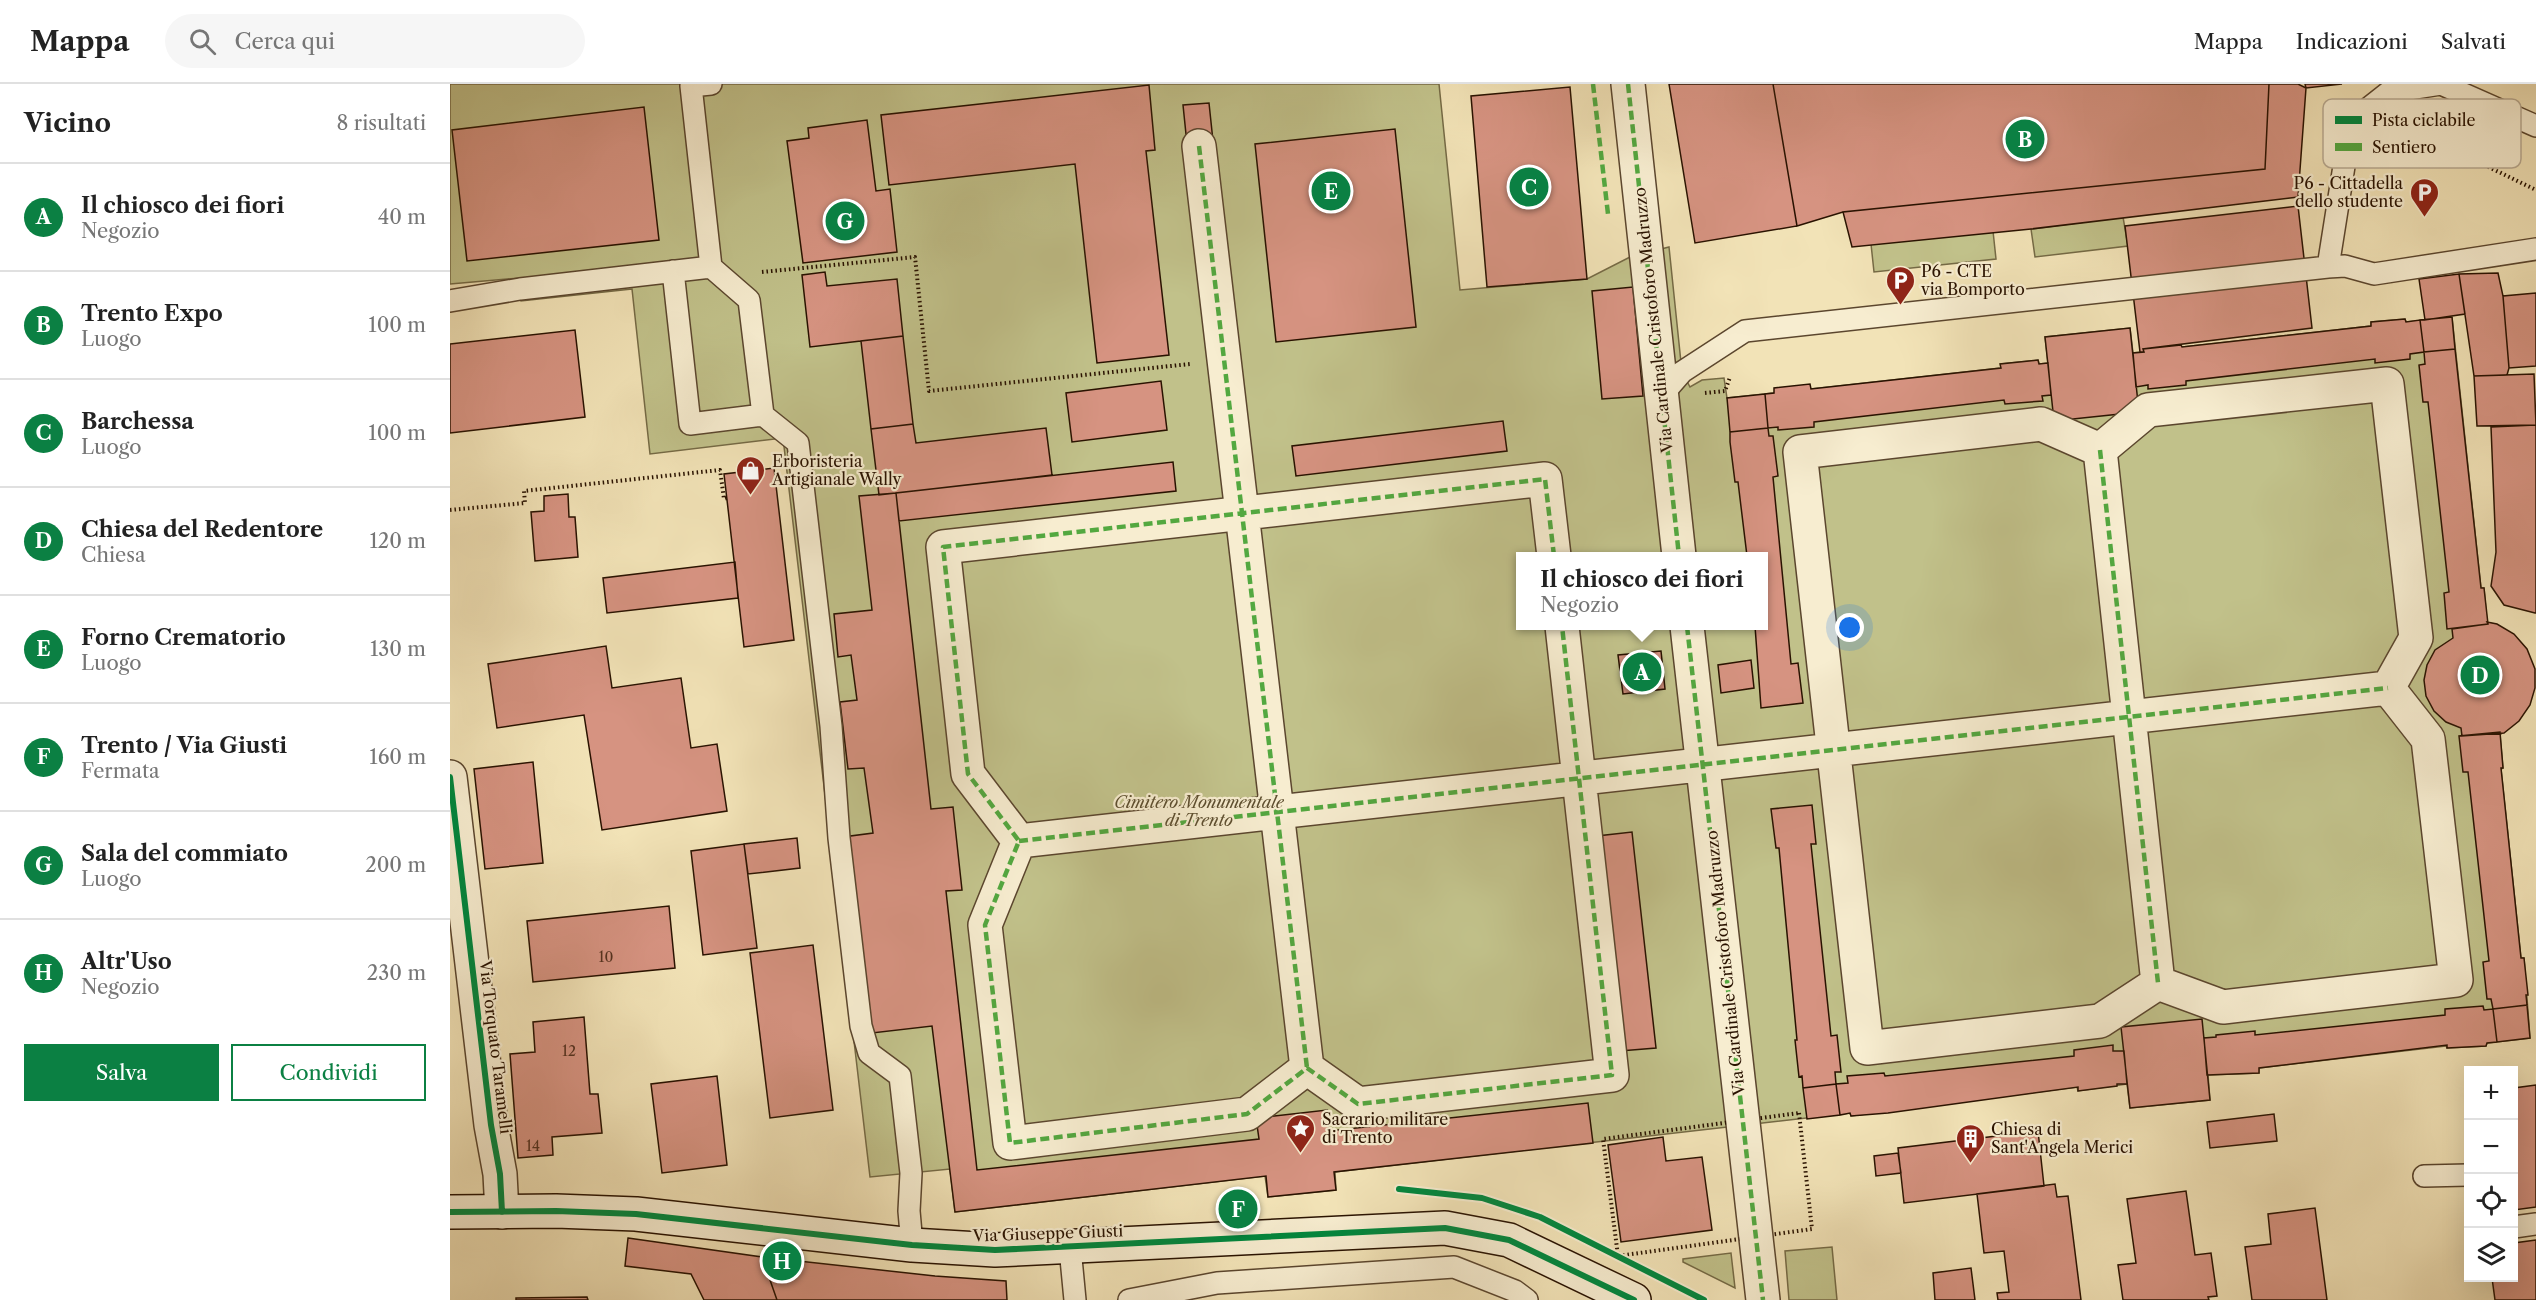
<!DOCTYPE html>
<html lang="it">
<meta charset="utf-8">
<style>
:root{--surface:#fff;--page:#f6f6f6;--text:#222;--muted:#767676;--line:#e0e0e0;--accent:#0b8043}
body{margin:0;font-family:"Libre Caslon Text",serif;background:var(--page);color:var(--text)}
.controls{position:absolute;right:18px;bottom:18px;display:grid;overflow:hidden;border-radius:0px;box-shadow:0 6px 24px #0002}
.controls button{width:54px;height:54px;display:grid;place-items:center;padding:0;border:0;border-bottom:2px solid var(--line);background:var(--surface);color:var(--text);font:30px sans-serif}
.you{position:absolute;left:1400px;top:544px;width:21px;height:21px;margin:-15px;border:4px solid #fff;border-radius:50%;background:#1a73e8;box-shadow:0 0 0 9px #1a73e833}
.badge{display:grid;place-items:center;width:39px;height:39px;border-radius:50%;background:var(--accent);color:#fff;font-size:20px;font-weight:700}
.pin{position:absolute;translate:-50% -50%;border:3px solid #fff;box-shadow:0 2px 6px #0006}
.popup{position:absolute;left:1066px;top:468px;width:252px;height:78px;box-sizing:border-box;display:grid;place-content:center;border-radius:0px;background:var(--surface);filter:drop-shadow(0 2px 4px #0005);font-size:20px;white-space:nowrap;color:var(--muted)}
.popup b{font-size:22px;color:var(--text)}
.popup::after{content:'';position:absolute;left:50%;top:100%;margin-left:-12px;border:12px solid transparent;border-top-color:var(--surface)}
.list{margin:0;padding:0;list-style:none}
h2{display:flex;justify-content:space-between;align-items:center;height:78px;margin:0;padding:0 24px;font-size:26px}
h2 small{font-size:20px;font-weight:400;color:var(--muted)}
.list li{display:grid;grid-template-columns:39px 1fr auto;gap:18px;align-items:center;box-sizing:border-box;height:108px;padding:0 24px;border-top:2px solid var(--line)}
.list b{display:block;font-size:22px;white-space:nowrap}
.list p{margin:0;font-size:20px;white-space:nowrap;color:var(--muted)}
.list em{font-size:20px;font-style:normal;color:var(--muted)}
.actions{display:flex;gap:12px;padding:18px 24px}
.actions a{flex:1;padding:14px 0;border:2px solid var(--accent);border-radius:0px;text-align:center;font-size:21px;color:var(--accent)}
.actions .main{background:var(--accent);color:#fff}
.icon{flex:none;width:33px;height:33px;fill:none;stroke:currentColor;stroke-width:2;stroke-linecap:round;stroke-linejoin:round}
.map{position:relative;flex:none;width:2086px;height:1216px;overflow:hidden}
header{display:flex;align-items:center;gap:36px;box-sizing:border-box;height:84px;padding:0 30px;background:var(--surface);border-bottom:2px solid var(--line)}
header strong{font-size:28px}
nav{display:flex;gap:33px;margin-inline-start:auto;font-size:21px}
.search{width:420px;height:54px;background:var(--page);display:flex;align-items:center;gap:15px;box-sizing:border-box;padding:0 21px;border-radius:33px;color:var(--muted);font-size:22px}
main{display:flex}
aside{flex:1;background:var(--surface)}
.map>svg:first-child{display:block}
.green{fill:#c1c18a;stroke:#756a45;stroke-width:1.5;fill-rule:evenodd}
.building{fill:#d69381;stroke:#291200;stroke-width:1.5}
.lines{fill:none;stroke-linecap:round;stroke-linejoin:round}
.lane-casing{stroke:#5b462e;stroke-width:24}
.street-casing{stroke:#5b462e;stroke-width:36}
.secondary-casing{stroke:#291200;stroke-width:36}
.path{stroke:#291200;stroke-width:4;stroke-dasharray:1.5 3;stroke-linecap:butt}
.lane{stroke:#f7edd0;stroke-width:21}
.street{stroke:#f7edd0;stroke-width:33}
.secondary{stroke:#f7edd0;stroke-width:33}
.quiet{stroke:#53a840;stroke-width:4.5;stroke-dasharray:9 4.5;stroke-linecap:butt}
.cycleway-casing{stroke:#f7edd0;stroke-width:10}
.cycleway{stroke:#00873e;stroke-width:6}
.labels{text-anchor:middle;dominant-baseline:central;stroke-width:4.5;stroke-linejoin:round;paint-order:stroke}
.number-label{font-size:14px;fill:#543220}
.poi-label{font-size:16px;fill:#291200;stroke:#f7edd0;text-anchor:start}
.street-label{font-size:16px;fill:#291200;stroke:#f7edd0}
.park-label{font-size:16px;font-style:italic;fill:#5e4f30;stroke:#f7edd0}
.key{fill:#f7edd0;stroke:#b9ab92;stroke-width:1.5}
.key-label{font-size:16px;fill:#291200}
</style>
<header>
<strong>Mappa</strong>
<div class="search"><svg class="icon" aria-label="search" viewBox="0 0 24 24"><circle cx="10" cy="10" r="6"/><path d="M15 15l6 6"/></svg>Cerca qui</div>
<nav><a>Mappa</a><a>Indicazioni</a><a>Salvati</a></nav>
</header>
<main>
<aside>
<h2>Vicino<small>8 risultati</small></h2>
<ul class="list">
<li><span class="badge">A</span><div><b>Il chiosco dei fiori</b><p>Negozio</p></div><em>40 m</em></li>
<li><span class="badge">B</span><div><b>Trento Expo</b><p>Luogo</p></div><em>100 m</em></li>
<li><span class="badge">C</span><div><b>Barchessa</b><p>Luogo</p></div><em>100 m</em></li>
<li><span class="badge">D</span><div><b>Chiesa del Redentore</b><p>Chiesa</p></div><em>120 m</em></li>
<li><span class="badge">E</span><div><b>Forno Crematorio</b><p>Luogo</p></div><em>130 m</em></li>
<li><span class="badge">F</span><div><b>Trento / Via Giusti</b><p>Fermata</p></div><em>160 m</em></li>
<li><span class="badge">G</span><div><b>Sala del commiato</b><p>Luogo</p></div><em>200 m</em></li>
<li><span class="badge">H</span><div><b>Altr'Uso</b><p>Negozio</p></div><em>230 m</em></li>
</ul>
<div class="actions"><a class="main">Salva</a><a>Condividi</a></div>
</aside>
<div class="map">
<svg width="2086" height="1216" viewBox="0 0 2086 1216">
<rect width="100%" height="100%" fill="#f2e3b7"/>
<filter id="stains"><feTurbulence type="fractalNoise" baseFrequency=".00333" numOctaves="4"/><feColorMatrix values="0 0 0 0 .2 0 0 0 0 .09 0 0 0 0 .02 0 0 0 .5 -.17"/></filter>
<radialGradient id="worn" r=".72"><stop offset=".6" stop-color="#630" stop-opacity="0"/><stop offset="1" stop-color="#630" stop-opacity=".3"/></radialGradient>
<path class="green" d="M 0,0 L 989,0 L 1010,206 L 1137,195 L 1180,173 L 1219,163 L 1232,288 L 1240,303 L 1252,296 L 1274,294 L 1277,314 L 1551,284 L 1551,280 L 1588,276 L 1589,280 L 1598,279 L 1595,253 L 1680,244 L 1683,269 L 1694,267 L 1693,265 L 1731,261 L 1732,263 L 1921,242 L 1921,238 L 1955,235 L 1956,238 L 2002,233 L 2031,504 L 2034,504 L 2037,538 C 2086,549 2086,626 2050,651 L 2053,684 L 2051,685 L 2071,874 L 2074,874 L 2080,954 L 2037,959 L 2036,962 L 1997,964 L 1996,962 L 1809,984 L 1809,989 L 1758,991 L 1760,1016 L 1680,1024 L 1677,1000 L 1628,1007 L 1627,1003 L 1401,1032 L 1400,1029 L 885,1088 L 886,1106 L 818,1113 L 815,1092 L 505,1128 L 500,1085 L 420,1093 L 333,354 L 200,370 L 182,205 L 71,217 L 69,194 L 0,200 ZM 1070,472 L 1314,472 L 1314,542 L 1070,542 Z
M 1673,133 L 1678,162 L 1585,173 L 1581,145 Z
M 1543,147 L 1546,175 L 1424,188 L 1421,160 Z
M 1382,1163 L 1387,1216 L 1339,1216 L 1335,1167 Z
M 1281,1169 L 1285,1204 L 1233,1178 L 1233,1175 Z"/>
<path class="building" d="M 1219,0 L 1323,0 L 1347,142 L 1245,159 Z
M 1323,0 L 1819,0 L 1815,85 L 1393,128 L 1347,142 Z
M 1819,0 L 1848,0 L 1856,4 L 1848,113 L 1581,145 L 1402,163 L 1393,128 L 1815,85 Z
M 1855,0 L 1892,0 L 1856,4 Z
M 699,1 L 705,66 L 696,67 L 719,271 L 647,279 L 625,80 L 439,101 L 431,31 Z
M 1120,3 L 1137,195 L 1037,203 L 1021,12 Z
M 759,19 L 763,57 L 737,60 L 733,21 Z
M 194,23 L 209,156 L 17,177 L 2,46 Z
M 417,36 L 426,107 L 440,105 L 447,168 L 353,179 L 337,57 L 359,54 L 358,44 Z
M 945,45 L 966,243 L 826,258 L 805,60 Z
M 1848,122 L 1862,244 L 1693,265 L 1694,268 L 1690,268 L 1675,142 Z
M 375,188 L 377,202 L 447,195 L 453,252 L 360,263 L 352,191 Z
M 2048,189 L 2053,212 L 2059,284 L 2057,291 L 2024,292 L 2009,190 Z
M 2009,190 L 2015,230 L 1975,236 L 1969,195 Z
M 1183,203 L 1193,312 L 1152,315 L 1142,207 Z
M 2086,209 L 2086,282 L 2059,284 L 2053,212 Z
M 2002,233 L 2005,265 L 1974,268 L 1970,236 Z
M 1955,235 L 1956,238 L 1970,236 L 1974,268 L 1960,270 L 1960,275 L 1925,279 L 1925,275 L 1736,297 L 1736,301 L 1698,305 L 1698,301 L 1686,303 L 1683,269 L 1694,268 L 1693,265 L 1731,261 L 1732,263 L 1921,242 L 1921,238 Z
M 1680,244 L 1689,328 L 1604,337 L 1595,253 Z
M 125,246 L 135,333 L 0,349 L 0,260 Z
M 453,252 L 463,340 L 421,345 L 411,257 Z
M 2005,265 L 2031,504 L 2034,504 L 2038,540 L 1997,545 L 1994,509 L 1999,508 L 1978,318 L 1973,318 L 1969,281 L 1975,280 L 1974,268 Z
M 1588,276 L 1589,280 L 1598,279 L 1601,311 L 1592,312 L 1593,317 L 1555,320 L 1554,316 L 1364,338 L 1364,343 L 1328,346 L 1328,343 L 1318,344 L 1315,310 L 1324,309 L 1324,304 L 1360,300 L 1361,305 L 1551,284 L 1550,280 Z
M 2084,290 L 2086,341 L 2027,342 L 2024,292 Z
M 711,297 L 717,346 L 622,358 L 616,309 Z
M 1315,310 L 1318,344 L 1280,348 L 1277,314 Z
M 1053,337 L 1057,367 L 846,392 L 842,362 Z
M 463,340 L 466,359 L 596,344 L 602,391 L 429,411 L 421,345 Z
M 2086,341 L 2086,529 L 2085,529 L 2054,521 L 2041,502 L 2046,468 L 2041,343 Z
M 1318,344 L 1319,352 L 1323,352 L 1328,392 L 1323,393 L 1341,580 L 1348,579 L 1353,619 L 1311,624 L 1305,542 L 1314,542 L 1314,472 L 1297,472 L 1288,398 L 1285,398 L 1280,358 L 1280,348 Z
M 723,378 L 726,407 L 449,437 L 446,409 Z
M 324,384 L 344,556 L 294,563 L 274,390 Z
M 446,409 L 481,725 L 503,723 L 512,806 L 496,807 L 527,1086 L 809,1055 L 806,1034 L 877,1026 L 879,1047 L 1138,1019 L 1143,1059 L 884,1088 L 886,1106 L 818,1113 L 816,1092 L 505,1128 L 482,942 L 422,949 L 393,753 L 423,749 L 414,684 L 398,685 L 390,618 L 407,616 L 401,571 L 388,573 L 384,530 L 422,526 L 409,412 Z
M 118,410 L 119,433 L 125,433 L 128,473 L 85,477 L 81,428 L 94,427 L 94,412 Z
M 285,478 L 288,514 L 157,529 L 153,494 Z
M 2037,538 L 2047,540 L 2064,550 L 2077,565 L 2085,585 L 2085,604 L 2080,621 L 2069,637 L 2054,649 L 2012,652 L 2011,644 L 1996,638 L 1984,627 L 1976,612 L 1974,596 L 1977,581 L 1985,566 L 2003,554 L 2002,545 L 2038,540 Z
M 156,562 L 162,604 L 231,594 L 241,664 L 267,660 L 277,727 L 152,746 L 134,631 L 47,644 L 38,580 Z
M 1211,567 L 1215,605 L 1173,610 L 1168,571 Z
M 1301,576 L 1304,604 L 1271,609 L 1268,581 Z
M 2050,648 L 2053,684 L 2051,684 L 2071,874 L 2074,874 L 2078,911 L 2076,911 L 2077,921 L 2043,925 L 2041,915 L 2037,915 L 2033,878 L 2039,877 L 2018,688 L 2013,688 L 2009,652 Z
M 83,678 L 93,779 L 35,785 L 24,685 Z
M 1362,721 L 1366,760 L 1361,760 L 1381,952 L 1387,951 L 1391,988 L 1385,988 L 1386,1000 L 1353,1004 L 1352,992 L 1349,993 L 1345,956 L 1347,956 L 1329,764 L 1326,764 L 1321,725 Z
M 1182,748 L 1206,964 L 1170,967 L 1147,752 Z
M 347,754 L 350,784 L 298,790 L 294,760 Z
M 294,760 L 307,864 L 253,871 L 241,767 Z
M 219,822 L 225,884 L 83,898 L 77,837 Z
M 363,861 L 383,1026 L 320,1034 L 300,869 Z
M 2077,921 L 2080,954 L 2047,958 L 2043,925 Z
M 2033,922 L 2034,926 L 2043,925 L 2047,958 L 2037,959 L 2036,962 L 1997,964 L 1997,961 L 1809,984 L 1809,989 L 1757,991 L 1754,954 L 1766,953 L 1766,951 L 1805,947 L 1805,951 L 1995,931 L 1995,925 Z
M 134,933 L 140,1010 L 148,1010 L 152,1049 L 102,1053 L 103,1071 L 68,1074 L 60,970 L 85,968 L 83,938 Z
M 1752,935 L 1760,1016 L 1680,1024 L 1671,943 Z
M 1663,961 L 1663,967 L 1674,967 L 1677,1000 L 1667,1000 L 1667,1002 L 1628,1007 L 1628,1003 L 1438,1029 L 1401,1032 L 1400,1029 L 1390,1031 L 1386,1000 L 1398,999 L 1397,992 L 1434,989 L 1435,992 L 1624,972 L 1624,966 Z
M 267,992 L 277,1081 L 212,1089 L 201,1000 Z
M 1386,1000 L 1390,1031 L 1357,1035 L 1353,1004 Z
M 2086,1001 L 2086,1123 L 2064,1126 L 2064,1004 Z
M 1824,1030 L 1827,1057 L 1760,1064 L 1757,1038 Z
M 1588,1047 L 1594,1102 L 1454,1119 L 1448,1064 Z
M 1213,1053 L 1216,1077 L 1252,1073 L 1262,1146 L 1171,1158 L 1158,1061 Z
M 1448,1069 L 1451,1089 L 1426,1092 L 1424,1072 Z
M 1605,1100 L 1607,1113 L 1618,1112 L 1631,1216 L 1548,1216 L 1547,1209 L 1559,1208 L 1554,1167 L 1534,1169 L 1527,1110 Z
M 1736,1107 L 1745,1171 L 1761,1169 L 1767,1212 L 1758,1213 L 1759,1216 L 1673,1216 L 1668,1181 L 1686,1179 L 1677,1115 Z
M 1865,1124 L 1877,1216 L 1802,1216 L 1795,1163 L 1821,1160 L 1818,1130 Z
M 178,1154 L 312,1173 L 327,1216 L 254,1216 L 241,1190 L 175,1182 Z
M 2086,1156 L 2086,1216 L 2045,1216 L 2042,1194 L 2064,1194 L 2064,1159 Z
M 312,1173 L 485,1192 L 556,1197 L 557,1216 L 327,1216 Z
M 1521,1184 L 1525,1216 L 1485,1216 L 1483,1189 Z
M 137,1213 L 138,1216 L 66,1216 L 66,1214 Z"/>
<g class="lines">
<defs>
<path id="lane" d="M 1878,183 L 1901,38 L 1939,8 L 1991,0 L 2086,42
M 223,187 L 240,340 L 313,331 L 299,216 L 261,183
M 0,217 L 70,205 L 261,183 L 241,2 L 261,0
M 1211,312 L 1232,288 L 1295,247 L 1878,183 L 1895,182 L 1924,190 L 2086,165
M 313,331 L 348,359 L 381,642 L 389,754 L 411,942 L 419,969 L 450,992 L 461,1089 L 459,1127 L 462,1161
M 1974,1092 L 2018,1091
M 2064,1143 L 2086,1140
M 620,1164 L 625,1216
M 679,1216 L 767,1199 L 1004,1183 L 1065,1207 L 1077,1216"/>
<path id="street" d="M 1178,0 L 1229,472
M 749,62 L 857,984
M 1937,300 L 1966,554 L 1938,604 L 1978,655 L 2006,896 L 1773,923 L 1708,899 L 1650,937 L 1417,964 L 1350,368 L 1591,340 L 1650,366 L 1698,326 Z
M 1650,366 L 1708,899
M 1104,472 L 1095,395 L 493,463 L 518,690 L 569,757 L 535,841 L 560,1059 L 797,1030 L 857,984 L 908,1020 L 1162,991 L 1112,542
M 1237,542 L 1313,1216
M 0,693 L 41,1041 L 50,1090 L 52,1128
M 569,757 L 1938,604"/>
<path id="secondary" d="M 0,1128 L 106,1127 L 186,1130 L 462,1161 L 545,1166 L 995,1144 L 1059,1156 L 1184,1216"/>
</defs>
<use href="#lane" class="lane-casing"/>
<use href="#street" class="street-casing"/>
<use href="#secondary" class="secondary-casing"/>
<path class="path" d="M 1936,48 L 2020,74 L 2086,106
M 312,188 L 465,173 L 479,307 L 740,280
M 1255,309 L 1275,307 L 1280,293
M 0,426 L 75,419 L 74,407 L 270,386 L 274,415 L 277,414
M 1349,1029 L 1362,1145 L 1168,1172 L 1153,1055 Z"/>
<use href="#lane" class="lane"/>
<use href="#street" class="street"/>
<use href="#secondary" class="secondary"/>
<path class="quiet" d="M 1143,0 L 1158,130
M 1178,0 L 1229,472
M 749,62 L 857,984
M 1650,366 L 1708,899
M 1104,472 L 1095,395 L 493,463 L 518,690 L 569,757 L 535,841 L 560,1059 L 797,1030 L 857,984 L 908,1020 L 1162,991 L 1112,542
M 1237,542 L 1313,1216
M 569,757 L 1938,604"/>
<defs>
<path id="cycleway" d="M 0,693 L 41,1041 L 50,1090 L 52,1128
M 949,1105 L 1032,1114 L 1090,1133 L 1254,1216
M 0,1128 L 106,1127 L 186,1130 L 462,1161 L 545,1166 L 995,1144 L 1059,1156 L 1184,1216"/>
</defs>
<use href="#cycleway" class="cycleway-casing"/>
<use href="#cycleway" class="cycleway"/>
</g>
<defs>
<symbol id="parking-pin" viewBox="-11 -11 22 30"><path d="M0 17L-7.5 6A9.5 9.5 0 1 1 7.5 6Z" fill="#8f2418" stroke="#f7edd0"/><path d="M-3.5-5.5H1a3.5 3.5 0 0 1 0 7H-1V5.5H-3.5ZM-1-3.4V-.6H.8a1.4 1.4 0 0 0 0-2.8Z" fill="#fff"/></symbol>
<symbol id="shop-pin" viewBox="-11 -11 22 30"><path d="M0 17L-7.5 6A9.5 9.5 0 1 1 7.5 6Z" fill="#8f2418" stroke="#f7edd0"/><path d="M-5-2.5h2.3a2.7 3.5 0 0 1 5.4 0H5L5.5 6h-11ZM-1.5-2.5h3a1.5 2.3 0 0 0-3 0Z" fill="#fff"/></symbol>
<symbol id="sight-pin" viewBox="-11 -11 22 30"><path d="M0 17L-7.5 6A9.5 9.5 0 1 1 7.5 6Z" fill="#8f2418" stroke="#f7edd0"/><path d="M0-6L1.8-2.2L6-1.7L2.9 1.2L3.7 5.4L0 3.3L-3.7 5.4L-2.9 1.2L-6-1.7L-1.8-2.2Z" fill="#fff"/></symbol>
<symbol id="building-pin" viewBox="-11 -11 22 30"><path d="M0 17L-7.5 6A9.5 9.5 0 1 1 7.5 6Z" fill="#8f2418" stroke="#f7edd0"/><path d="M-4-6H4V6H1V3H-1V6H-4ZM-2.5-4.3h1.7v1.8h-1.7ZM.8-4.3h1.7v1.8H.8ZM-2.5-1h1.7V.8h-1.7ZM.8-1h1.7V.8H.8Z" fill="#fff"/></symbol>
</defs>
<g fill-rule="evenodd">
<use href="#parking-pin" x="1958" y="92" width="33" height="45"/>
<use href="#parking-pin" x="1434" y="180" width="33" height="45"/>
<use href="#shop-pin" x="284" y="370" width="33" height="45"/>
<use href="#sight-pin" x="834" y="1028" width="33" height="45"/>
<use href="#building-pin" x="1504" y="1038" width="33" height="45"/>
</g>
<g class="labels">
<g class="number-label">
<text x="156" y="873">10</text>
<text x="119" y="967">12</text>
<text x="83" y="1062">14</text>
</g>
<g class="poi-label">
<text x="1953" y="99" text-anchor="end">P6 - Cittadella<tspan x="1953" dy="18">dello studente</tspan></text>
<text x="1471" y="187">P6 - CTE<tspan x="1471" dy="18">via Bomporto</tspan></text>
<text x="322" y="377">Erboristeria<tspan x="322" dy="18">Artigianale Wally</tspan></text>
<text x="872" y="1035">Sacrario militare<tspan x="872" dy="18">di Trento</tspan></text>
<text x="1541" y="1045">Chiesa di<tspan x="1541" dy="18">Sant'Angela Merici</tspan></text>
</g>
<g class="street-label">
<text transform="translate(1203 236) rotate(-96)">Via Cardinale Cristoforo Madruzzo</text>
<text transform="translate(1275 879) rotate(-96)">Via Cardinale Cristoforo Madruzzo</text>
<text transform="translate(46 963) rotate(83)">Via Torquato Taramelli</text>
<text transform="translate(598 1149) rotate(-2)">Via Giuseppe Giusti</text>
</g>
<g class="park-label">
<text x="749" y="718">Cimitero Monumentale<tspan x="749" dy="18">di Trento</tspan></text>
</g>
</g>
<rect x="1873" y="15" width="198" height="69" rx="9" class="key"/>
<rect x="1885" y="32" width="27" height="8" fill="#00873e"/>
<rect x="1885" y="59" width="27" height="8" fill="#53a840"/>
<g class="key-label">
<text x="1922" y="42">Pista ciclabile</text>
<text x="1922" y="69">Sentiero</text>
</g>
<rect width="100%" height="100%" filter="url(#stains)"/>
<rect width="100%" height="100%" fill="url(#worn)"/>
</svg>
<div class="controls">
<button>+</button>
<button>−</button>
<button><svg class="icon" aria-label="locate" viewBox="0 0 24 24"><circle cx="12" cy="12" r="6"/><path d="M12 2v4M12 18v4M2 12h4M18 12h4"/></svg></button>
<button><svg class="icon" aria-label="layers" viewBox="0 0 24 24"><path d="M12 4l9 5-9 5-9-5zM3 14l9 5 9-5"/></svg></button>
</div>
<div class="you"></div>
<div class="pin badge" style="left:1192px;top:588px">A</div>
<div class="popup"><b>Il chiosco dei fiori</b>Negozio</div>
<div class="pin badge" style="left:1575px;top:55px">B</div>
<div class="pin badge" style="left:1079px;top:103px">C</div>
<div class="pin badge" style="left:2030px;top:591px">D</div>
<div class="pin badge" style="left:881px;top:107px">E</div>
<div class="pin badge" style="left:788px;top:1125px">F</div>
<div class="pin badge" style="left:395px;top:137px">G</div>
<div class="pin badge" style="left:332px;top:1177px">H</div>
</div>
</main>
